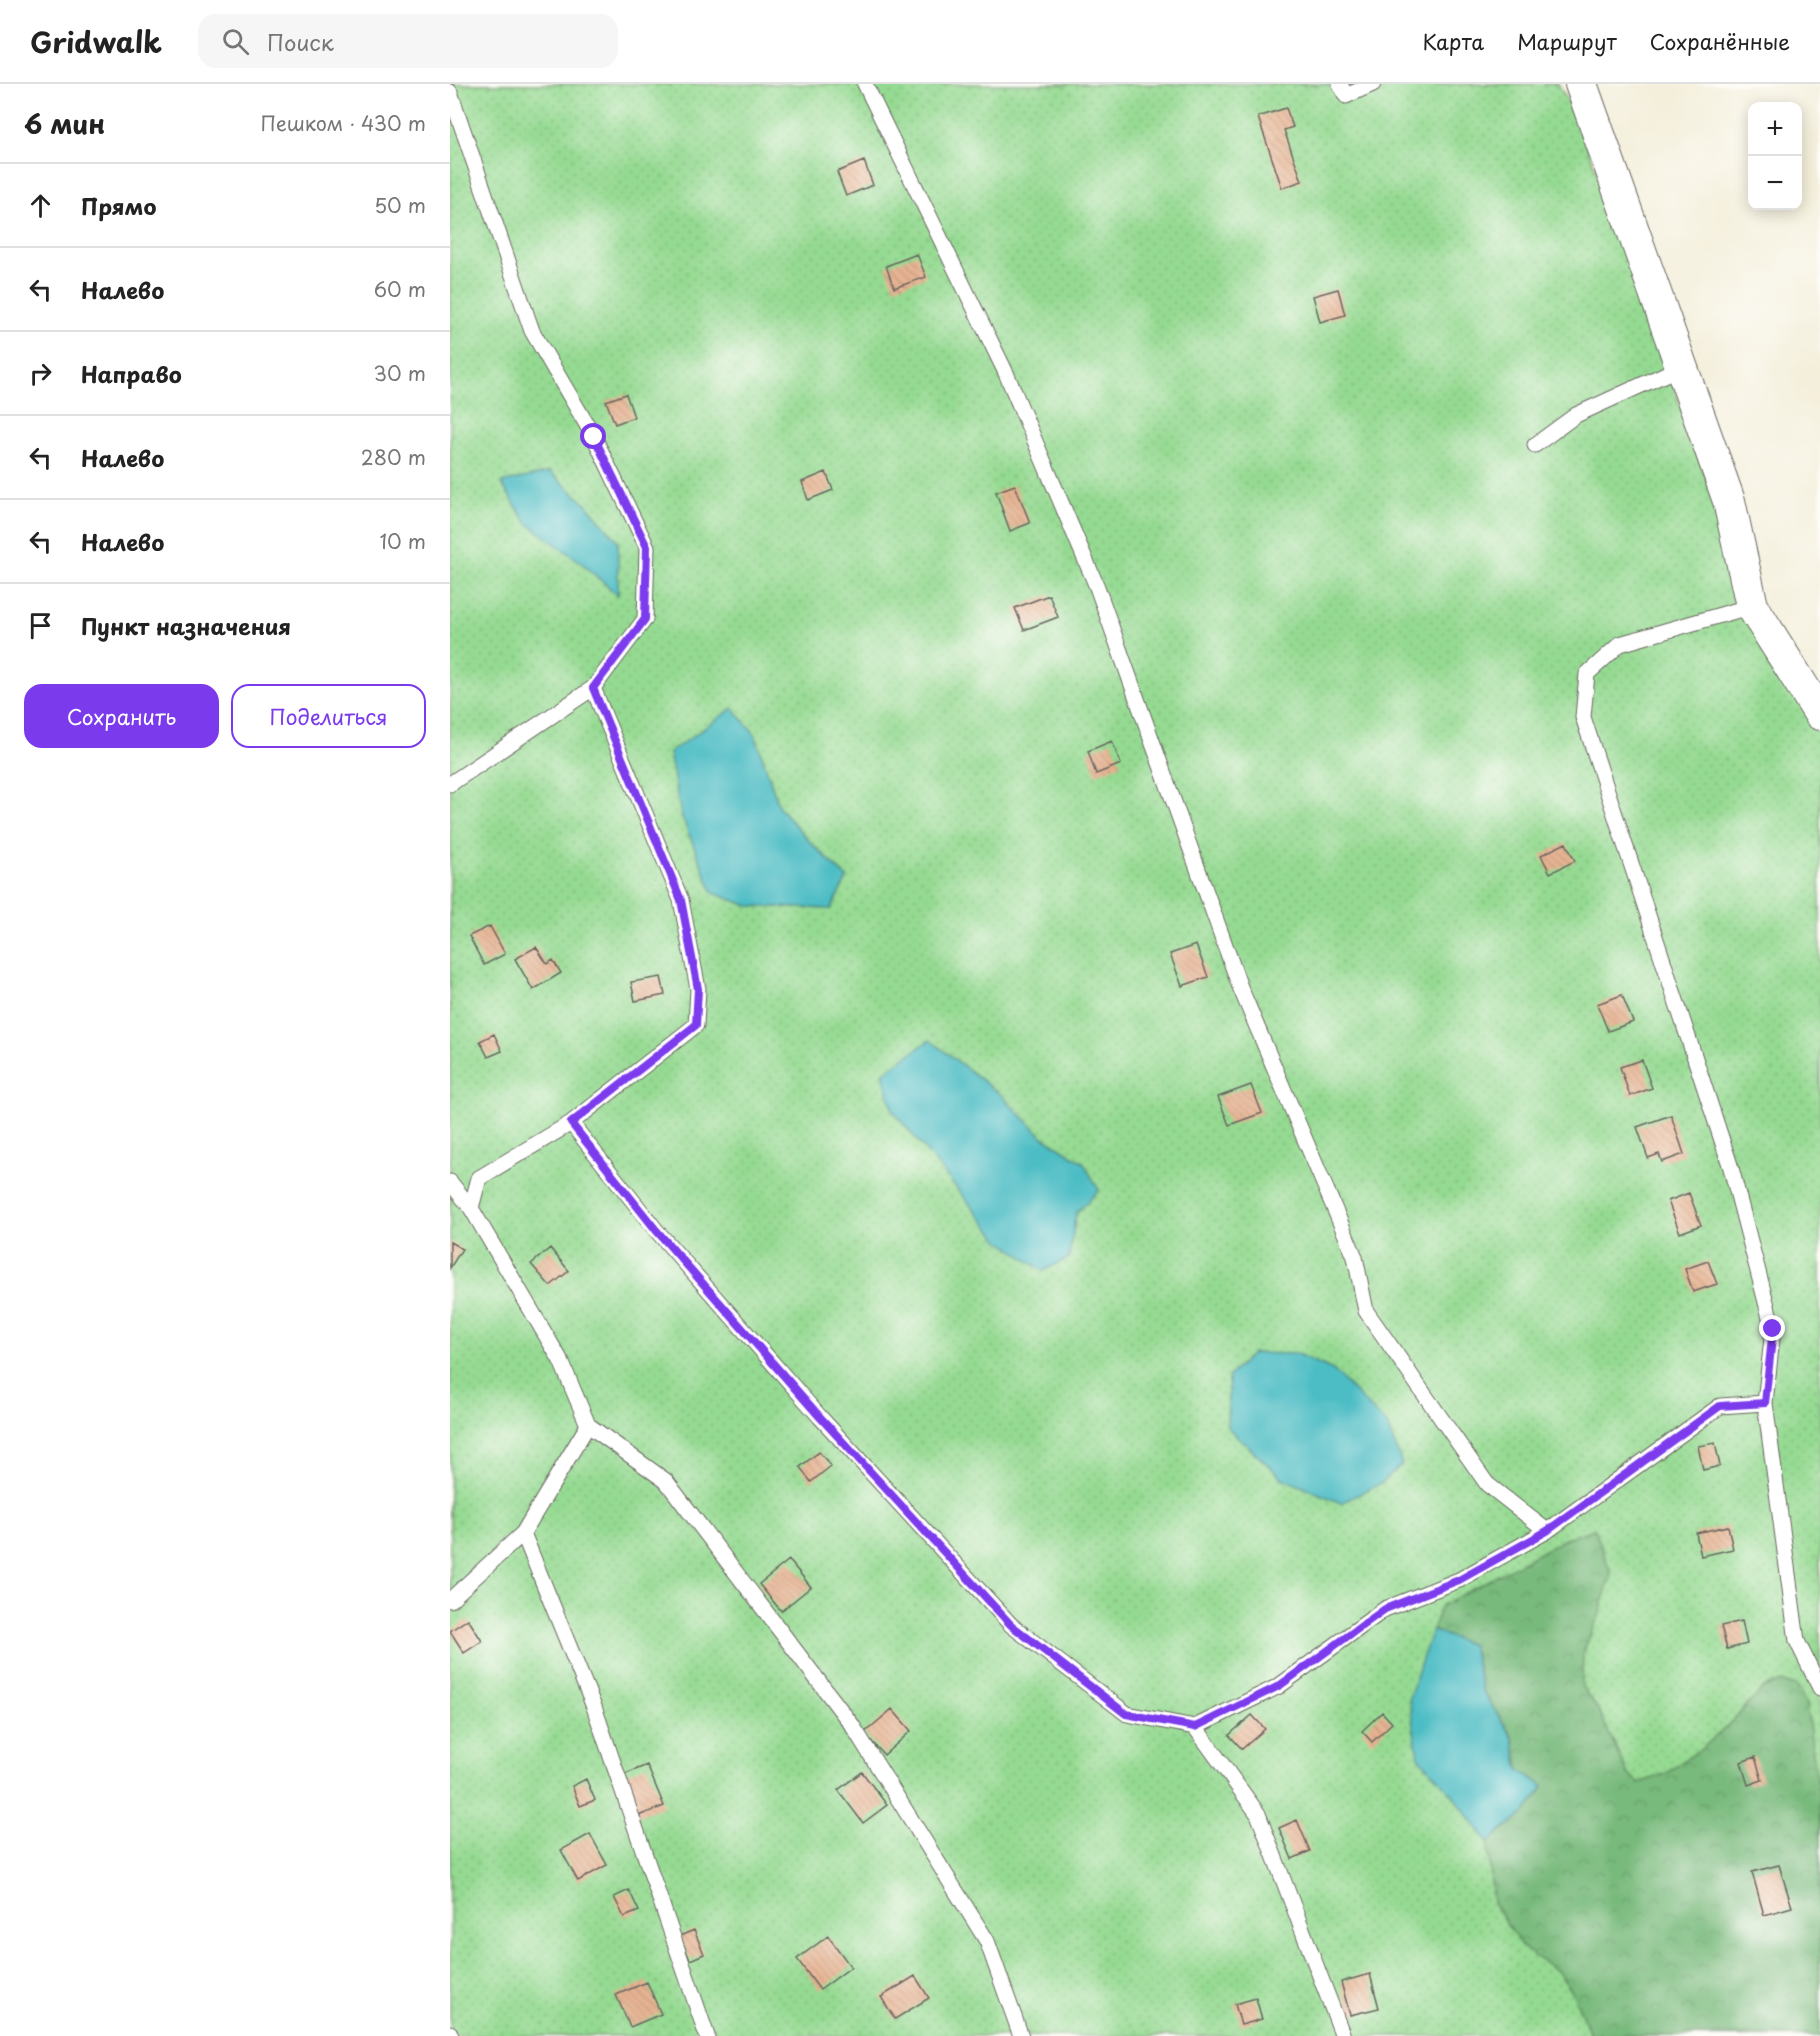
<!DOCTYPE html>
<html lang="ru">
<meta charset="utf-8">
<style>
:root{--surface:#fff;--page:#f6f6f6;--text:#222;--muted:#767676;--line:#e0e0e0;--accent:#7c3aed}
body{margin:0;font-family:"Playpen Sans",sans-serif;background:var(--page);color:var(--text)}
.controls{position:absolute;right:18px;top:18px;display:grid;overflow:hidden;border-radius:12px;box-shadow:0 3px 15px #0003}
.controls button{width:54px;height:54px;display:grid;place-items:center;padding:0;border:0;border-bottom:2px solid var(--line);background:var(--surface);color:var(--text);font:30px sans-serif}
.stop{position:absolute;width:18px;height:18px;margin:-14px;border:4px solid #7c3aed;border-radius:50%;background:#fff}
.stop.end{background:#7c3aed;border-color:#fff;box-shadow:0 2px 6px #0008}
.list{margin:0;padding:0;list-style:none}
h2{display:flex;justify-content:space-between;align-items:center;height:78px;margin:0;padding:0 24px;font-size:26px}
h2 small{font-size:20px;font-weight:400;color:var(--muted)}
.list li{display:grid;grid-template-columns:39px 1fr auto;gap:18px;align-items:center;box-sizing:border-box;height:84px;padding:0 24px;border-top:2px solid var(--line)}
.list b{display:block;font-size:22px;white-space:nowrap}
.list em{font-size:20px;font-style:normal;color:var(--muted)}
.actions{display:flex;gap:12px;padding:18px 24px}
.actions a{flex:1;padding:14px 0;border:2px solid var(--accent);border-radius:18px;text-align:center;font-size:21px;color:var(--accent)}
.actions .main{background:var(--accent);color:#fff}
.icon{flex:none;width:33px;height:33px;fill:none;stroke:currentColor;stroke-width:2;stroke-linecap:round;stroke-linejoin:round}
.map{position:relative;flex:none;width:1370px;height:1952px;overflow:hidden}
header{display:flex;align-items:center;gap:36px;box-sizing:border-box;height:84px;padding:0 30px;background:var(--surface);border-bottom:2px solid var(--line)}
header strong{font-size:28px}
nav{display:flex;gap:33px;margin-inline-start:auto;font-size:21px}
.search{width:420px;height:54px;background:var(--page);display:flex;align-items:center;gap:15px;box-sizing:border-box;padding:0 21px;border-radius:18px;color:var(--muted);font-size:22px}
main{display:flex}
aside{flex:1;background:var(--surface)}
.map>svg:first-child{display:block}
.grass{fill:url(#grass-dots);stroke:#587b57;stroke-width:1.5}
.forest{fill:url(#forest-crowns);stroke:#4a6b4c;stroke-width:1.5}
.water{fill:#4ebdc5;stroke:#356c70;stroke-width:1.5}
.building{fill:url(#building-back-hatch)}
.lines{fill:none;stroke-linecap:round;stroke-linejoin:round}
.service-casing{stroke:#68665f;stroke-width:17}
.minor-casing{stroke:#68665f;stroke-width:34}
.service{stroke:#fff;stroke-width:15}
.minor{stroke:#fff;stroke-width:32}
.route{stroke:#7c3aed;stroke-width:8}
</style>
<header>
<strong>Gridwalk</strong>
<div class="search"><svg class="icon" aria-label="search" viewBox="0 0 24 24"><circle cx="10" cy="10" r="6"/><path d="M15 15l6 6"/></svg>Поиск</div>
<nav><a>Карта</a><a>Маршрут</a><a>Сохранённые</a></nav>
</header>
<main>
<aside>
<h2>6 мин<small>Пешком · 430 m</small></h2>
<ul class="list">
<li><svg class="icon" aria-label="ahead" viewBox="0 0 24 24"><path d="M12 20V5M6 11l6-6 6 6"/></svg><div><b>Прямо</b></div><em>50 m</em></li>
<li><svg class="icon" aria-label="left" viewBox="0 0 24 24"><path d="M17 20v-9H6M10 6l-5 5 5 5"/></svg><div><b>Налево</b></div><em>60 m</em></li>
<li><svg class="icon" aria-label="right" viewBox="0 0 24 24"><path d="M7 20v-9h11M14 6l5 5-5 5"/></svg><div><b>Направо</b></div><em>30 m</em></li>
<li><svg class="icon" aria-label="left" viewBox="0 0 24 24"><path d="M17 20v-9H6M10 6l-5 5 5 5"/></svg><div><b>Налево</b></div><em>280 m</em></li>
<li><svg class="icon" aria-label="left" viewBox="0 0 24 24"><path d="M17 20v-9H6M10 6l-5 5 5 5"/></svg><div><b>Налево</b></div><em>10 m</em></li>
<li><svg class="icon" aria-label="arrive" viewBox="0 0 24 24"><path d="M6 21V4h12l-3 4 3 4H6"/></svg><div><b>Пункт назначения</b></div></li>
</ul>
<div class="actions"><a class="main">Сохранить</a><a>Поделиться</a></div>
</aside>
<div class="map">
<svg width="1370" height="1952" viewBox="0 0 1370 1952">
<defs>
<pattern id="grass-dots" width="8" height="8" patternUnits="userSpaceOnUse" patternTransform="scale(1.5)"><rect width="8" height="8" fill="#95da92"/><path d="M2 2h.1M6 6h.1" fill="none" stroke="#80ba7d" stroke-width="1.8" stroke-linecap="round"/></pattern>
<pattern id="forest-crowns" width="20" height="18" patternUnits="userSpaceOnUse" patternTransform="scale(1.5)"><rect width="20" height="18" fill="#78ba7c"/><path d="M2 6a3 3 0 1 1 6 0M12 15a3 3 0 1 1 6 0" fill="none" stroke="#679f6b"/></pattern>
<pattern id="building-back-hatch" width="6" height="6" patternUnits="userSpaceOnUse" patternTransform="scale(1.5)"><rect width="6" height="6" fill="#e7b493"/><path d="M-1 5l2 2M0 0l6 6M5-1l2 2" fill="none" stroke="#c69a7e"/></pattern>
</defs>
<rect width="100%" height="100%" fill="#fdfcf7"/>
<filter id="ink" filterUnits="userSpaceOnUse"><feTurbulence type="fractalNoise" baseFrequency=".0167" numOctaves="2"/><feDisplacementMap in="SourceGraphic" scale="12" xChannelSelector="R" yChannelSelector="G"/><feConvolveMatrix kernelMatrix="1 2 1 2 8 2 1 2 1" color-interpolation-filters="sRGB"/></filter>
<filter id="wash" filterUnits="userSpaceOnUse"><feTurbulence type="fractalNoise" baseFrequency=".008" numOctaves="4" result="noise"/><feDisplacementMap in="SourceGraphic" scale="24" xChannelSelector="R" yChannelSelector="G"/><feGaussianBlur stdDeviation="1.35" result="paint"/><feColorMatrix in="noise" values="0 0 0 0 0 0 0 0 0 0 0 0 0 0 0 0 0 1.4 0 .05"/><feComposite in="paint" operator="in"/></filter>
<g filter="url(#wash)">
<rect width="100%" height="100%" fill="#f4efdb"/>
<path class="grass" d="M 0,0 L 1108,0 L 1127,33 L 1311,547 L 1370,647 L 1370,1952 L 0,1952 Z"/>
<path class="forest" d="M 1145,1445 L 1161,1490 L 1150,1529 L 1133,1568 L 1132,1603 L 1148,1625 L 1178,1690 L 1189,1699 L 1215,1690 L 1251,1665 L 1272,1647 L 1314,1604 L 1332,1598 L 1347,1602 L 1356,1620 L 1370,1716 L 1370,1952 L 1141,1952 L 1123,1909 L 1108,1888 L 1072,1863 L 1043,1819 L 1038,1758 L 1076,1728 L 1094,1703 L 1069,1685 L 1063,1654 L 1032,1606 L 1022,1561 L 982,1546 L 991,1522 L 1119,1453 Z"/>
<path class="water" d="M 100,388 L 136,420 L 168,457 L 168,511 L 129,477 L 77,439 L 51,399 Z
M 283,624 L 305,650 L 329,723 L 360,758 L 397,794 L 381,825 L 299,822 L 263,809 L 231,731 L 219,669 Z
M 480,956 L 551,1011 L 593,1053 L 633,1078 L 649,1106 L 626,1129 L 619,1174 L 593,1187 L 550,1157 L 443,1027 L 433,989 Z
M 803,1269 L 847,1270 L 883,1286 L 937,1341 L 952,1380 L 932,1399 L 891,1419 L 832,1394 L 777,1343 L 779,1292 Z
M 982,1546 L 1022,1561 L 1032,1606 L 1063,1654 L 1069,1685 L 1094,1703 L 1076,1728 L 1038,1758 L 1003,1711 L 968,1672 L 959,1614 Z"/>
<g id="blocks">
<path class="building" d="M 836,24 L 843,43 L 834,46 L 852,97 L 832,104 L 808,33 Z
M 414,77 L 423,101 L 396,112 L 387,88 Z
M 467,170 L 476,193 L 444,204 L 436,182 Z
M 888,205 L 895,231 L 870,238 L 863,212 Z
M 176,310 L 184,333 L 165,340 L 156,317 Z
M 376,388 L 383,406 L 358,416 L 352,398 Z
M 565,401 L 580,439 L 560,447 L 546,408 Z
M 599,511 L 608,533 L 574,546 L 565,524 Z
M 662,657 L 671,680 L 646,690 L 638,667 Z
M 1116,759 L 1125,777 L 1100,789 L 1091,771 Z
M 40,842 L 55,870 L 34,881 L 19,852 Z
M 746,861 L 758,893 L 732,902 L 720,870 Z
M 86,863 L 97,880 L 103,876 L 111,889 L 83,906 L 65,875 Z
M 211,893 L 215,911 L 185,917 L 181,898 Z
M 1172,911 L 1183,938 L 1158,947 L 1147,920 Z
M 44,950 L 52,967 L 38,973 L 30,957 Z
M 1192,976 L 1202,1004 L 1180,1012 L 1170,983 Z
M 801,1001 L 812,1029 L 779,1041 L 768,1013 Z
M 1221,1031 L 1234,1070 L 1212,1078 L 1209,1070 L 1198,1074 L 1187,1043 Z
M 1239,1109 L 1251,1141 L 1230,1149 L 1218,1117 Z
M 0,1158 L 12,1165 L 0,1184 Z
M 100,1164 L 119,1187 L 100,1202 L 81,1180 Z
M 1258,1177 L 1267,1200 L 1243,1208 L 1235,1185 Z
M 1265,1359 L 1270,1382 L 1253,1386 L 1248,1362 Z
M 369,1368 L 381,1382 L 361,1398 L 350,1383 Z
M 1278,1442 L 1283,1465 L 1251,1472 L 1246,1449 Z
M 339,1476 L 361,1503 L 331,1527 L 309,1500 Z
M 18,1535 L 32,1557 L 14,1569 L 0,1547 Z
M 1292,1537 L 1297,1560 L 1277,1565 L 1271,1542 Z
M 442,1625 L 461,1647 L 434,1671 L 414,1649 Z
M 932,1628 L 942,1639 L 922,1658 L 912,1647 Z
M 802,1631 L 815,1645 L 792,1665 L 779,1651 Z
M 1305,1673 L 1312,1696 L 1298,1701 L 1291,1678 Z
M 197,1681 L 214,1722 L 188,1732 L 171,1692 Z
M 412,1688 L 437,1721 L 413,1739 L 388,1706 Z
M 136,1695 L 145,1716 L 130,1722 L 122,1702 Z
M 847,1736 L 860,1767 L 842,1775 L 829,1744 Z
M 140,1750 L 157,1781 L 128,1797 L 111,1766 Z
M 1329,1781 L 1342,1823 L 1314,1831 L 1302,1788 Z
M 179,1806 L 189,1827 L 174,1833 L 164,1813 Z
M 244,1846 L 254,1870 L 240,1876 L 230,1852 Z
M 378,1852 L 401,1883 L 370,1906 L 347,1875 Z
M 920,1890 L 929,1924 L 900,1931 L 891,1898 Z
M 465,1892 L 479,1914 L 445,1935 L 431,1913 Z
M 197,1898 L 211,1930 L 180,1943 L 166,1911 Z
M 806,1914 L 812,1935 L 791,1941 L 785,1920 Z"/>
</g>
</g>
<g filter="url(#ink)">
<use href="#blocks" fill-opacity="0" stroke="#68665f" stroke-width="1.5"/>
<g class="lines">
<defs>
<path id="service" d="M 415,0 L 556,289 L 647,503 L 790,903 L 905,1173 L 916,1227 L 1037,1400 L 1097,1447
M 890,0 L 896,12 L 923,0
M 0,8 L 82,247 L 144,353 L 197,463 L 195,535 L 143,604 L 231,816 L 248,905 L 246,941 L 121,1039 L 29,1094 L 21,1124 L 111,1277 L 138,1341 L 73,1449 L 0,1516
M 1085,361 L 1126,331 L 1231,283
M 1302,522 L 1170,560 L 1137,590 L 1133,633 L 1281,1084 L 1323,1245 L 1315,1319 L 1347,1557 L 1370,1604
M 0,700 L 143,604
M 121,1039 L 206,1146 L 370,1333 L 561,1541 L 677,1630 L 745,1643 L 829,1602 L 935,1525 L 1009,1496 L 1097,1447 L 1270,1322 L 1315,1319
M 0,1098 L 21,1124
M 138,1341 L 216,1397 L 402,1641 L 537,1857 L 571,1952
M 73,1449 L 144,1623 L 257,1952
M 745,1643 L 808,1730 L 893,1952
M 0,1949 L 1,1952"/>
<path id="minor" d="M 1131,0 L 1279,417 L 1302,522 L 1370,630"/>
</defs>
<use href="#service" class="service-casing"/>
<use href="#minor" class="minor-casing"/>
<use href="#service" class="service"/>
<use href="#minor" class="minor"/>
</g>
</g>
<g class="lines" filter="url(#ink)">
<path class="route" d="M 144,353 L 197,463 L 195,535 L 143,604 L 231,816 L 248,905 L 246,941 L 121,1039 L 206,1146 L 370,1333 L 561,1541 L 676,1630 L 745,1643 L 829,1602 L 935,1525 L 1009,1496 L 1097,1447 L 1270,1322 L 1315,1319 L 1323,1245"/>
</g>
</svg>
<div class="controls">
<button>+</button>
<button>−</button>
</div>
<div class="stop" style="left:144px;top:353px"></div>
<div class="stop end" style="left:1323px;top:1245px"></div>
</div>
</main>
